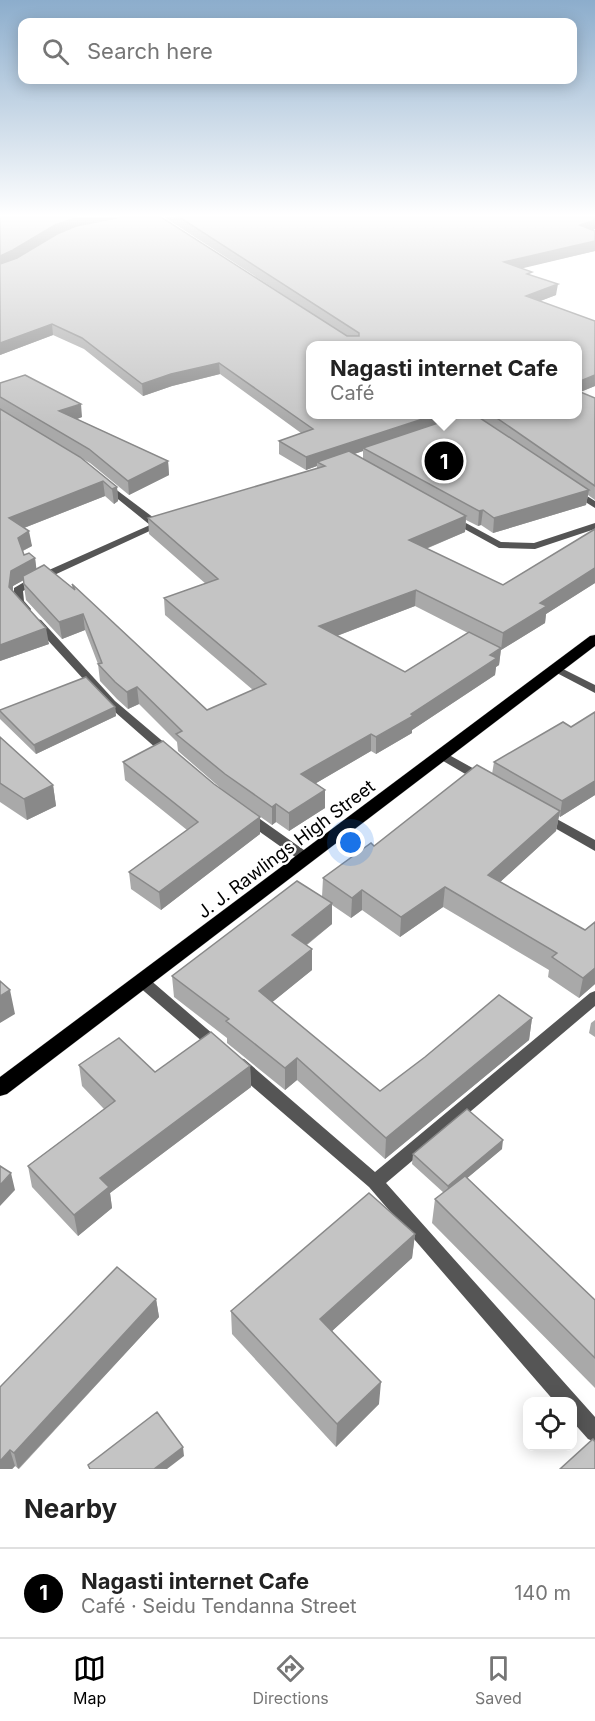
<!DOCTYPE html>
<meta charset="utf-8">
<style>
:root{--surface:#fff;--page:#f2f2f2;--text:#222;--muted:#767676;--line:#e0e0e0;--accent:#000}
body{margin:0;font-family:Inter,sans-serif;background:var(--page);color:var(--text)}
.controls{position:absolute;right:18px;bottom:18px;display:grid;overflow:hidden;border-radius:12px;box-shadow:0 3px 15px #0003}
.controls button{width:54px;height:54px;display:grid;place-items:center;padding:0;border:0;border-bottom:2px solid var(--line);background:var(--surface);color:var(--text);font:30px sans-serif}
.you{position:absolute;left:351px;top:843px;width:21px;height:21px;margin:-15px;border:4px solid #fff;border-radius:50%;background:#1a73e8;box-shadow:0 0 0 9px #1a73e833}
.badge{display:grid;place-items:center;width:39px;height:39px;border-radius:50%;background:var(--accent);color:#fff;font-size:20px;font-weight:700}
.pin{position:absolute;translate:-50% -50%;border:3px solid #fff;box-shadow:0 2px 6px #0006}
.popup{position:absolute;left:306px;top:341px;width:276px;height:78px;box-sizing:border-box;display:grid;place-content:center;border-radius:12px;background:var(--surface);filter:drop-shadow(0 2px 4px #0005);font-size:20px;white-space:nowrap;color:var(--muted)}
.popup b{font-size:22px;color:var(--text)}
.popup::after{content:'';position:absolute;left:50%;top:100%;margin-left:-12px;border:12px solid transparent;border-top-color:var(--surface)}
.list{margin:0;padding:0;list-style:none}
h2{display:flex;justify-content:space-between;align-items:center;height:78px;margin:0;padding:0 24px;font-size:26px}
h2 small{font-size:20px;font-weight:400;color:var(--muted)}
.list li{display:grid;grid-template-columns:39px 1fr auto;gap:18px;align-items:center;box-sizing:border-box;height:90px;padding:0 24px;border-top:2px solid var(--line)}
.list b{display:block;font-size:22px;white-space:nowrap}
.list p{margin:0;font-size:20px;white-space:nowrap;color:var(--muted)}
.list em{font-size:20px;font-style:normal;color:var(--muted)}
.icon{flex:none;width:33px;height:33px;fill:none;stroke:currentColor;stroke-width:2;stroke-linecap:round;stroke-linejoin:round}
.map{position:relative;flex:none;width:595px;height:1469px;overflow:hidden}
.search{position:absolute;background:var(--surface);box-shadow:0 3px 15px #0003;left:18px;right:18px;top:18px;height:66px;display:flex;align-items:center;gap:15px;box-sizing:border-box;padding:0 21px;border-radius:12px;color:var(--muted);font-size:22px}
.sheet{height:168px;background:var(--surface)}
nav{display:flex;justify-content:space-around;align-items:center;box-sizing:border-box;height:84px;border-top:2px solid var(--line);background:var(--surface);font-size:16px;color:var(--muted)}
nav a{display:grid;justify-items:center;gap:3px}
nav .on{color:var(--accent)}
.map>svg:first-child{display:block}
.lines{fill:none;stroke-linecap:round;stroke-linejoin:round}
.primary-casing{stroke:#dbdbdb;stroke-width:1}
.street{fill:#555;fill-rule:evenodd}
.primary{fill:#000;fill-rule:evenodd}
.wall{fill:#a9a9a9;fill-rule:evenodd}
.shaded-wall{fill:#898989}
.building{fill:#c4c4c4;stroke:#898989;stroke-width:1.5}
.labels{text-anchor:middle;dominant-baseline:central;stroke-width:4.5;stroke-linejoin:round;paint-order:stroke}
.street-label{font-size:18px;fill:#000;stroke:#fff}
</style>
<div class="map">
<svg width="595" height="1469" viewBox="0 0 595 1469">
<rect width="100%" height="100%" fill="#fff"/>
<g class="lines">
<defs>
<path id="primary" d="M 595,635 L 595,646 L 7,1094 L 0,1096 L 0,1077 L 590,636 Z"/>
</defs>
<use href="#primary" class="primary-casing"/>
<path class="street" d="M 106,482 L 158,521 L 162,520 L 167,523 L 39,582 L 23,591 L 24,601 L 31,609 L 30,611 L 22,611 L 14,602 L 14,588 L 31,578 L 150,525 L 103,487 L 103,483 Z
M 574,488 L 595,501 L 595,508 L 571,493 L 571,489 Z
M 453,516 L 501,542 L 534,543 L 595,523 L 595,529 L 535,549 L 499,548 L 450,521 L 448,519 Z
M 37,619 L 41,620 L 115,701 L 173,750 L 175,753 L 173,756 L 165,756 L 107,705 L 33,624 L 32,622 Z
M 557,666 L 595,685 L 595,693 L 553,671 L 551,669 Z
M 442,751 L 487,776 L 489,779 L 483,783 L 479,782 L 438,758 L 436,755 L 438,752 Z
M 544,812 L 595,840 L 595,851 L 539,819 L 538,816 L 539,813 Z
M 248,813 L 253,814 L 311,855 L 313,858 L 311,861 L 301,861 L 243,820 L 242,817 L 243,814 Z
M 143,976 L 148,978 L 221,1041 L 224,1045 L 221,1049 L 216,1051 L 211,1049 L 138,986 L 136,982 L 138,978 Z
M 595,991 L 595,1006 L 386,1183 L 595,1417 L 595,1442 L 588,1439 L 572,1421 L 572,1402 L 555,1402 L 369,1187 L 232,1069 L 230,1064 L 232,1059 L 238,1058 L 244,1059 L 375,1172 L 590,993 Z"/>
<use href="#primary" class="primary"/>
</g>
<path class="wall" d="M 0,217 L 307,310 L 164,217 L 595,217 L 595,229 L 592,230 L 595,231 L 595,251 L 521,268 L 556,295 L 540,301 L 595,321 L 595,386 L 580,392 L 595,398 L 595,500 L 588,495 L 586,505 L 493,533 L 481,525 L 478,526 L 466,520 L 465,532 L 426,549 L 503,585 L 595,529 L 595,583 L 546,614 L 545,623 L 501,650 L 499,665 L 496,667 L 495,675 L 412,730 L 412,733 L 376,754 L 371,751 L 316,783 L 325,790 L 325,808 L 289,831 L 276,822 L 272,825 L 225,792 L 178,751 L 177,742 L 139,704 L 128,709 L 117,699 L 100,681 L 98,664 L 85,630 L 62,639 L 26,600 L 23,580 L 13,586 L 13,590 L 49,644 L 0,661 L 0,383 L 82,417 L 77,419 L 168,461 L 169,475 L 129,495 L 90,463 L 81,458 L 117,487 L 118,501 L 114,504 L 105,496 L 24,528 L 32,546 L 23,551 L 24,555 L 35,558 L 36,569 L 73,589 L 72,584 L 207,710 L 253,690 L 165,615 L 164,598 L 206,584 L 149,534 L 148,518 L 317,469 L 317,466 L 306,470 L 279,454 L 279,441 L 301,433 L 220,374 L 172,386 L 143,396 L 84,349 L 53,335 L 0,355 ZM 310,345 L 578,414 L 465,414 L 460,416 L 461,414 ZM 363,451 L 363,459 L 354,454 ZM 415,606 L 468,633 L 405,672 L 337,636 Z
M 115,707 L 116,716 L 36,754 L 0,719 L 0,710 Z
M 595,712 L 595,795 L 560,817 L 559,816 L 556,831 L 500,882 L 585,930 L 595,922 L 595,984 L 579,998 L 548,977 L 549,970 L 443,907 L 400,937 L 362,910 L 351,918 L 332,905 L 332,924 L 307,945 L 312,949 L 312,970 L 272,1002 L 380,1091 L 532,1018 L 529,1040 L 385,1159 L 297,1080 L 285,1090 L 227,1043 L 227,1038 L 174,997 L 172,976 L 322,897 L 323,878 L 492,774 L 494,762 L 571,727 Z
M 0,737 L 53,785 L 56,806 L 27,820 L 0,802 Z
M 123,762 L 214,784 L 260,817 L 260,834 L 161,910 L 131,889 L 129,872 L 187,830 L 125,780 Z
M 595,1020 L 595,1037 L 589,1033 L 591,1023 Z
M 79,1065 L 155,1072 L 250,1066 L 251,1087 L 110,1193 L 112,1208 L 78,1236 L 32,1187 L 28,1166 L 104,1109 L 82,1086 Z
M 502,1149 L 467,1178 L 595,1300 L 595,1388 L 432,1223 L 435,1199 L 444,1193 L 412,1164 L 413,1154 Z
M 415,1234 L 412,1258 L 332,1331 L 379,1404 L 336,1447 L 232,1334 L 231,1311 Z
M 156,1299 L 159,1317 L 19,1469 L 15,1466 L 12,1469 L 0,1387 Z"/>
<path class="shaded-wall" d="M 78,217 L 132,217 L 0,267 L 0,256 L 55,225 Z
M 595,220 L 595,229 L 579,235 L 580,225 Z
M 595,241 L 595,251 L 503,273 L 504,262 Z
M 558,284 L 556,295 L 525,307 L 526,296 Z
M 52,324 L 53,335 L 0,355 L 0,343 Z
M 219,363 L 220,374 L 172,386 L 143,396 L 142,384 L 171,374 Z
M 595,375 L 595,386 L 578,393 L 578,382 Z
M 81,404 L 82,417 L 61,425 L 59,411 Z
M 437,414 L 461,414 L 460,419 L 363,448 L 363,451 L 322,465 L 317,462 L 317,466 L 306,470 L 306,457 Z
M 168,461 L 169,475 L 129,495 L 128,481 Z
M 103,481 L 105,496 L 11,533 L 9,518 Z
M 117,487 L 118,501 L 114,504 L 112,489 Z
M 589,490 L 586,505 L 493,533 L 494,518 Z
M 483,510 L 481,525 L 478,526 L 479,511 Z
M 466,516 L 465,532 L 408,556 L 409,540 Z
M 29,531 L 32,546 L 20,552 L 18,538 Z
M 35,558 L 37,573 L 13,586 L 12,602 L 9,587 L 11,571 Z
M 595,568 L 595,583 L 546,614 L 545,623 L 501,650 L 503,633 L 540,603 Z
M 416,590 L 415,606 L 318,643 L 319,626 Z
M 83,614 L 85,630 L 62,639 L 59,622 Z
M 46,628 L 49,644 L 0,661 L 0,645 Z
M 501,648 L 499,665 L 496,667 L 495,675 L 412,730 L 412,733 L 376,754 L 376,737 L 411,714 Z
M 137,687 L 139,704 L 128,709 L 127,692 Z
M 115,707 L 116,716 L 36,754 L 34,745 Z
M 371,734 L 371,751 L 301,792 L 301,774 Z
M 595,781 L 595,795 L 560,817 L 562,801 Z
M 53,785 L 56,806 L 27,820 L 24,799 Z
M 325,790 L 325,808 L 289,831 L 289,813 Z
M 276,804 L 276,822 L 272,825 L 272,807 Z
M 560,811 L 556,831 L 486,895 L 488,875 Z
M 260,817 L 260,834 L 161,910 L 159,892 Z
M 445,887 L 443,907 L 400,937 L 401,917 Z
M 362,890 L 362,910 L 351,918 L 352,898 Z
M 332,903 L 332,924 L 292,956 L 292,935 Z
M 312,949 L 312,970 L 259,1013 L 259,991 Z
M 595,968 L 595,984 L 579,998 L 583,978 Z
M 10,990 L 15,1014 L 0,1023 L 0,996 Z
M 532,1018 L 529,1040 L 385,1159 L 386,1138 Z
M 297,1058 L 297,1080 L 285,1090 L 285,1068 Z
M 250,1066 L 251,1087 L 110,1193 L 112,1208 L 78,1236 L 74,1215 L 100,1178 Z
M 503,1140 L 502,1149 L 447,1195 L 448,1186 Z
M 11,1173 L 15,1190 L 0,1206 L 0,1185 Z
M 415,1234 L 412,1258 L 319,1343 L 320,1319 Z
M 156,1299 L 159,1317 L 18,1469 L 14,1453 Z
M 381,1382 L 379,1404 L 336,1447 L 337,1424 Z
M 183,1447 L 184,1456 L 167,1469 L 154,1469 Z
M 10,1450 L 15,1466 L 12,1469 L 0,1469 L 0,1461 Z"/>
<path class="building" d="M 0,217 L 78,217 L 55,225 L 13,250 L 0,256 Z
M 121,217 L 161,217 L 347,336 L 359,336 L 359,333 L 179,217 L 595,217 L 595,220 L 580,225 L 595,231 L 595,241 L 504,262 L 532,272 L 527,274 L 558,284 L 526,296 L 595,321 L 595,375 L 578,382 L 578,345 L 310,345 L 310,414 L 438,414 L 306,457 L 279,441 L 313,429 L 219,363 L 171,374 L 142,384 L 82,338 L 52,324 L 0,343 L 0,264 L 17,258 L 57,234 L 76,226 Z
M 25,375 L 81,404 L 59,411 L 168,461 L 128,481 L 89,449 L 0,397 L 0,383 Z
M 578,391 L 595,398 L 595,486 L 491,414 L 578,414 Z
M 0,409 L 80,457 L 117,487 L 112,489 L 103,481 L 9,518 L 29,531 L 18,538 L 24,555 L 29,553 L 35,558 L 11,571 L 9,587 L 46,628 L 0,645 Z
M 465,414 L 474,414 L 589,490 L 494,518 L 483,510 L 479,511 L 363,448 Z
M 349,451 L 466,516 L 409,540 L 503,585 L 595,529 L 595,568 L 540,603 L 547,606 L 503,633 L 416,590 L 319,626 L 405,672 L 469,632 L 501,648 L 490,655 L 497,658 L 411,714 L 413,716 L 376,737 L 371,734 L 301,774 L 325,790 L 289,813 L 276,804 L 272,807 L 225,774 L 176,734 L 182,731 L 137,687 L 127,692 L 115,682 L 98,664 L 102,663 L 83,614 L 59,622 L 24,584 L 23,576 L 44,565 L 75,590 L 72,584 L 207,710 L 266,684 L 164,598 L 218,579 L 148,518 L 325,466 L 317,462 Z
M 86,677 L 115,707 L 34,745 L 0,711 L 0,710 Z
M 595,712 L 595,781 L 562,801 L 494,762 L 563,722 L 571,727 Z
M 0,737 L 53,785 L 24,799 L 0,783 Z
M 163,741 L 214,784 L 260,817 L 159,892 L 129,872 L 198,822 L 123,762 Z
M 477,765 L 560,811 L 488,875 L 585,930 L 595,922 L 595,968 L 583,978 L 552,957 L 557,953 L 445,887 L 401,917 L 362,890 L 352,898 L 323,878 L 371,843 L 374,846 Z
M 297,881 L 332,903 L 292,935 L 312,949 L 259,991 L 380,1091 L 425,1057 L 499,995 L 532,1018 L 386,1138 L 297,1058 L 285,1068 L 226,1021 L 229,1019 L 172,976 Z
M 0,981 L 10,990 L 0,996 Z
M 211,1032 L 250,1066 L 100,1178 L 109,1187 L 74,1215 L 28,1166 L 115,1101 L 79,1065 L 119,1038 L 155,1072 Z
M 467,1109 L 503,1140 L 448,1186 L 413,1154 Z
M 0,1166 L 11,1173 L 0,1185 Z
M 465,1176 L 595,1300 L 595,1358 L 435,1199 Z
M 369,1193 L 415,1234 L 320,1319 L 381,1382 L 337,1424 L 231,1311 Z
M 117,1267 L 156,1299 L 14,1453 L 10,1450 L 0,1461 L 0,1387 Z
M 157,1412 L 183,1447 L 154,1469 L 90,1469 L 88,1465 Z
M 593,1439 L 595,1442 L 595,1469 L 560,1469 Z"/>
<linearGradient id="sky" x2="0" y2="1"><stop stop-color="#8cadcc"/><stop offset="0.51" stop-color="#fff"/><stop offset="1" stop-color="#fff" stop-opacity="0"/></linearGradient>
<rect width="595" height="423" fill="url(#sky)"/>
<g class="labels">
<g class="street-label">
<text transform="translate(286 849) rotate(-37)">J. J. Rawlings High Street</text>
</g>
</g>
</svg>
<div class="controls">
<button><svg class="icon" aria-label="locate" viewBox="0 0 24 24"><circle cx="12" cy="12" r="6"/><path d="M12 2v4M12 18v4M2 12h4M18 12h4"/></svg></button>
</div>
<div class="you"></div>
<div class="pin badge" style="left:444px;top:461px">1</div>
<div class="popup"><b>Nagasti internet Cafe</b>Café</div>
<div class="search"><svg class="icon" aria-label="search" viewBox="0 0 24 24"><circle cx="10" cy="10" r="6"/><path d="M15 15l6 6"/></svg>Search here</div>
</div>
<section class="sheet">
<h2>Nearby<small></small></h2>
<ul class="list">
<li><span class="badge">1</span><div><b>Nagasti internet Cafe</b><p>Café · Seidu Tendanna Street</p></div><em>140 m</em></li>
</ul>
</section>
<nav>
<a class="on"><svg class="icon" aria-label="map" viewBox="0 0 24 24"><path d="M3 6l6-2 6 2 6-2v14l-6 2-6-2-6 2zM9 4v14M15 6v14"/></svg>Map</a>
<a><svg class="icon" aria-label="directions" viewBox="0 0 24 24"><path d="M12 3l9 9-9 9-9-9zM9 14v-3h6M13 9l2 2-2 2"/></svg>Directions</a>
<a><svg class="icon" aria-label="saved" viewBox="0 0 24 24"><path d="M7 4h10v16l-5-4-5 4z"/></svg>Saved</a>
</nav>
